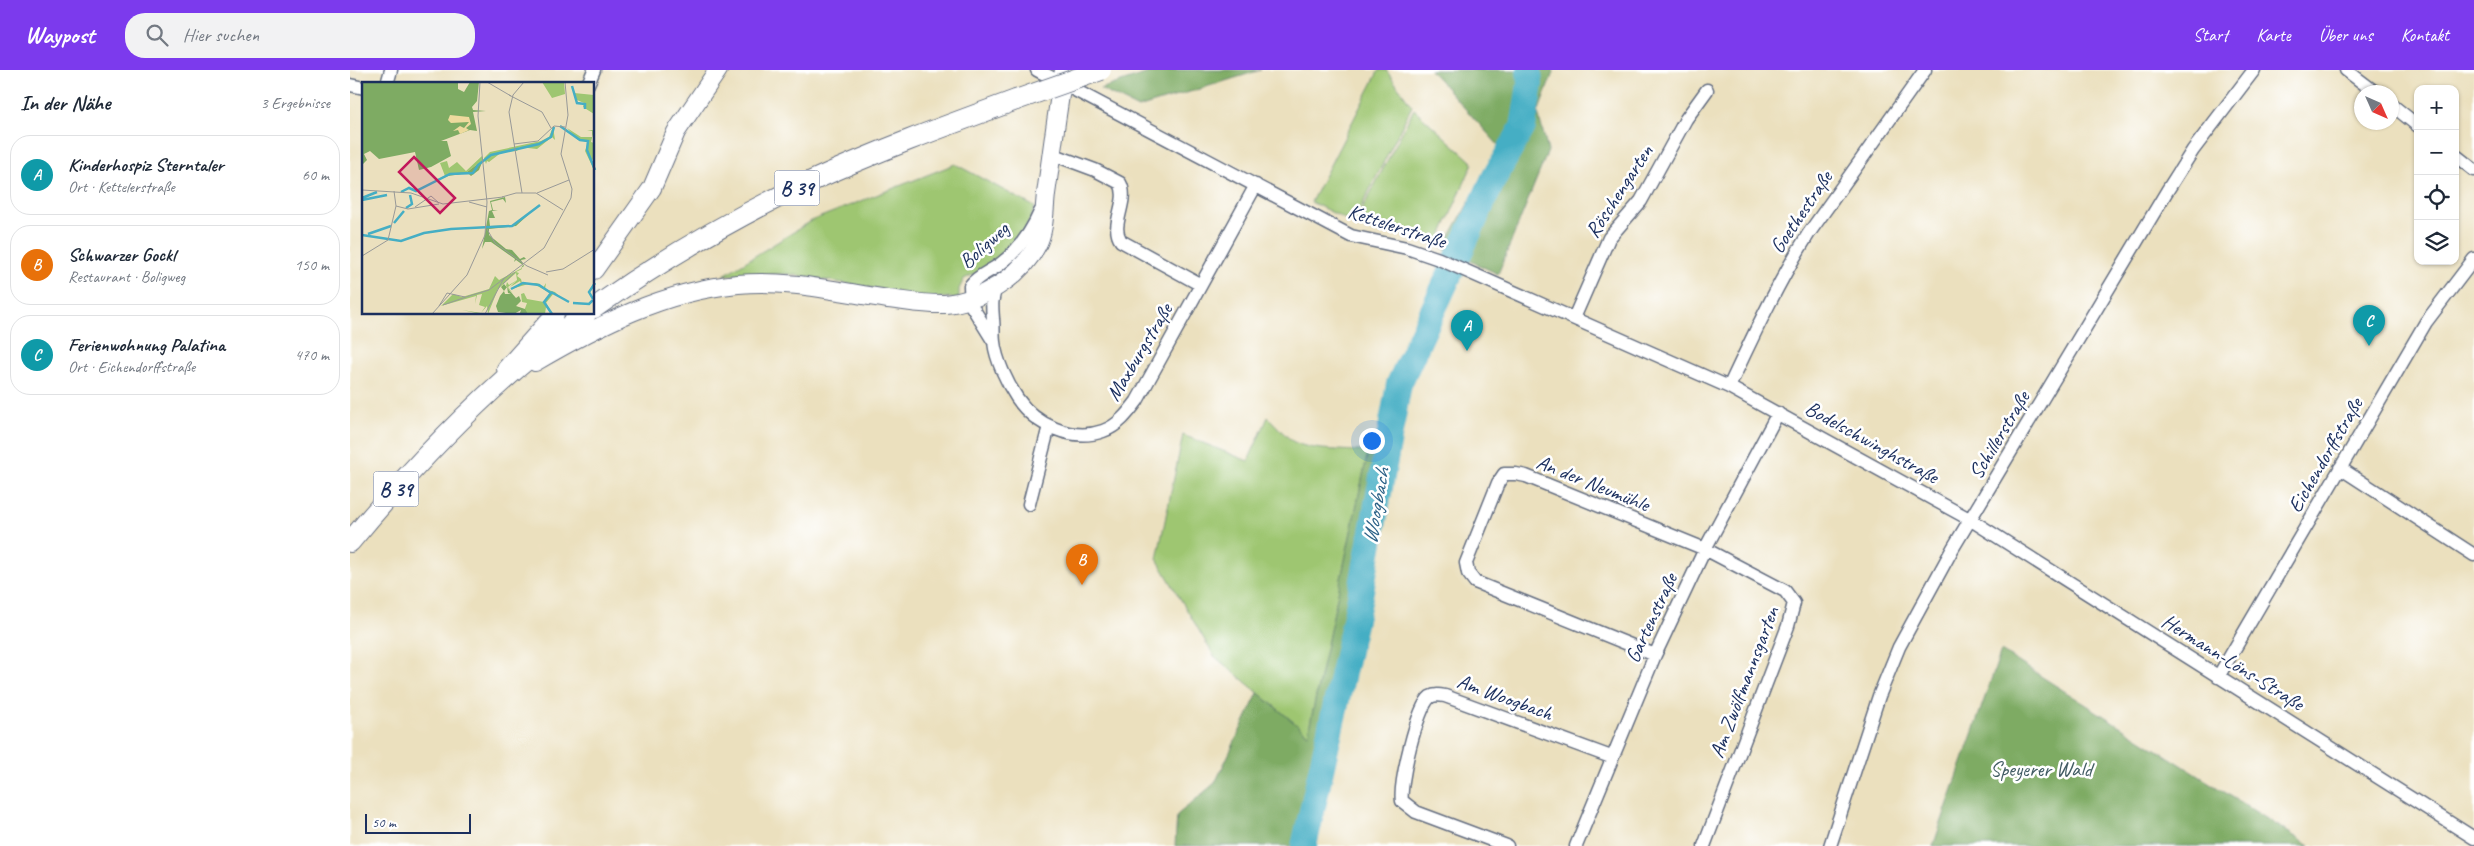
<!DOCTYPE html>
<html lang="de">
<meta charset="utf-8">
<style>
:root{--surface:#fff;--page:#f2f2f3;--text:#1f2937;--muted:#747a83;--line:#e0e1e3;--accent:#7c3aed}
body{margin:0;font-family:Caveat,sans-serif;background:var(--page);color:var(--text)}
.controls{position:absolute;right:15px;top:15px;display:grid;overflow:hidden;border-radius:10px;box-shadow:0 1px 4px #0004}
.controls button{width:45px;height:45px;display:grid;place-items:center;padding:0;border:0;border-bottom:1px solid var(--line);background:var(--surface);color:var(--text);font:25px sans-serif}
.compass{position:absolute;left:2004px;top:15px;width:45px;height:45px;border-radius:50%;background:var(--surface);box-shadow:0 1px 4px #0004;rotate:135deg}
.scale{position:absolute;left:15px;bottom:12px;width:106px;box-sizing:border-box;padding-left:5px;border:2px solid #1b2f5e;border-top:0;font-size:14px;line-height:18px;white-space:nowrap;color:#1b2f5e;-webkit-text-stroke:4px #fff;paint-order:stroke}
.you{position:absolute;left:1021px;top:370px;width:18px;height:18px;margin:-12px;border:4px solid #fff;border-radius:50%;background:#1a73e8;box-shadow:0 0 0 8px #1a73e833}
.badge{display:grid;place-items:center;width:32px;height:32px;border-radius:50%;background:var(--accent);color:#fff;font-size:16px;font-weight:700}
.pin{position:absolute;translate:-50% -41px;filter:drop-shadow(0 1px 2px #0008)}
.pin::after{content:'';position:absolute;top:26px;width:18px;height:15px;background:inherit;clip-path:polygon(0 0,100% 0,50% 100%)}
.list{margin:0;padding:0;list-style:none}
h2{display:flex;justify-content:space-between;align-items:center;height:65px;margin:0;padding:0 20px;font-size:21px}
h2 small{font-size:16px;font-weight:400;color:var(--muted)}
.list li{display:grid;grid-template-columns:32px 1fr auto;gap:15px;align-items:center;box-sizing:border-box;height:80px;margin:0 10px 10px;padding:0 10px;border:1px solid var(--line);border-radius:20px}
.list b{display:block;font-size:19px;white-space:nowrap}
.list p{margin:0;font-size:16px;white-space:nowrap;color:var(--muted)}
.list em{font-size:16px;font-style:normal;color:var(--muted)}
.icon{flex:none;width:28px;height:28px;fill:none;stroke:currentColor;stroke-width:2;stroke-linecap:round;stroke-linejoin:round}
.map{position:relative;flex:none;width:2124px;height:776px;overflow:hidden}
header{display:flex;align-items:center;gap:30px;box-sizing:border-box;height:70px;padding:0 25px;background:var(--accent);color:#fff}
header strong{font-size:24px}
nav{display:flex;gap:28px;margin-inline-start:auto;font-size:18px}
.search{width:350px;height:45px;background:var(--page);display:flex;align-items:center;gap:12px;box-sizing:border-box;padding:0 18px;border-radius:20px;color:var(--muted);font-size:19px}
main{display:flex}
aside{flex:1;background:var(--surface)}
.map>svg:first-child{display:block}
.green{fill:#9ec671;stroke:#5c7a68}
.forest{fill:#7eab63;stroke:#4c6d60}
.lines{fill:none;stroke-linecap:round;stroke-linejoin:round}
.river{stroke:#45aec4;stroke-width:26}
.street-casing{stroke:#646d80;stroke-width:15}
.secondary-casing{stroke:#646d80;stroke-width:20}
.primary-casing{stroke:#646d80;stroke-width:22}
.street{stroke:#fff;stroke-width:12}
.secondary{stroke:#fff;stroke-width:18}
.primary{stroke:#fff;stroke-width:20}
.primary-bridge-casing{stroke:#646d80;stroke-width:22;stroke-linecap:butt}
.primary-bridge{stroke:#fff;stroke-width:20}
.labels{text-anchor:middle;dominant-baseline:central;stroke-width:5;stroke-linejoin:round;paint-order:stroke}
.shield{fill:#fff;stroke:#5f6d8e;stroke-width:1}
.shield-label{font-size:20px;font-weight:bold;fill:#1b2f5e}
.street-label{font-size:21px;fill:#1b2f5e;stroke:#fff}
.park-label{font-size:21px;fill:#425c64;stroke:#fff}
.water-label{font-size:22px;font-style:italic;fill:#2c6287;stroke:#fff}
.inset-river{fill:none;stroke:#45aec4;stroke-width:2.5}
.inset-road{fill:none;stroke:#989998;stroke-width:1}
.view{fill:#c2185b;fill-opacity:0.15;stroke:#c2185b;stroke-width:2.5}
.inset-edge{fill:none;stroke:#1b2f5e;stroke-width:2.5}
</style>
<header>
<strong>Waypost</strong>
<div class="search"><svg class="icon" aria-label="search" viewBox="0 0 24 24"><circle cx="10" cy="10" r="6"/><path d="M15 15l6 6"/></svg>Hier suchen</div>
<nav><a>Start</a><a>Karte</a><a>Über uns</a><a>Kontakt</a></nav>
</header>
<main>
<aside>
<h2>In der Nähe<small>3 Ergebnisse</small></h2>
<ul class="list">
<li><span class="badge" style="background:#0f9aa8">A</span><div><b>Kinderhospiz Sterntaler</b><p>Ort · Kettelerstraße</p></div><em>60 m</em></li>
<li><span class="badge" style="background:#e8710a">B</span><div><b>Schwarzer Gockl</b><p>Restaurant · Boligweg</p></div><em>150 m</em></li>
<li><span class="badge" style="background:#0f9aa8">C</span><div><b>Ferienwohnung Palatina</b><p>Ort · Eichendorffstraße</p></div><em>470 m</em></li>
</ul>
</aside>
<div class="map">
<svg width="2124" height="776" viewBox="0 0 2124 776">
<rect width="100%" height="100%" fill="#fff"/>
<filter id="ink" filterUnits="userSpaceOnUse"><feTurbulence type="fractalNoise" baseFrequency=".02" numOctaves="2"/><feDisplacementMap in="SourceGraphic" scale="10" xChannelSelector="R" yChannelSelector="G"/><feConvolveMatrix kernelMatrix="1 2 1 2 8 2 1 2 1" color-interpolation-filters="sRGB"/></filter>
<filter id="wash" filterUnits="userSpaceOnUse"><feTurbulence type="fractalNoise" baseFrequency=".0096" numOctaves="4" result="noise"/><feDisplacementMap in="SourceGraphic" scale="20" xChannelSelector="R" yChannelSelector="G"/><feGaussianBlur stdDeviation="1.12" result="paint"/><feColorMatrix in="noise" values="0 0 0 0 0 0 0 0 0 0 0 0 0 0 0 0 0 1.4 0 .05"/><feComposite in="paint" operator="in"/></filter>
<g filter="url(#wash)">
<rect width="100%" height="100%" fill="#ebe0be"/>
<path class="green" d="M 1029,0 L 1036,0 L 1062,36 L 1003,153 L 961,132 Z
M 1064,39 L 1123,93 L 1087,175 L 1039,160 L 1018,160 L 1005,153 Z
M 605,94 L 685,137 C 669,181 654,190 614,209 L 609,219 L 609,228 L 554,227 L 541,221 L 438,204 L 374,205 L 463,150 Z
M 918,347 C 926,355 935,366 944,372 C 964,382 995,379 1018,382 L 958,664 L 864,586 L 807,489 L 833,365 L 898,391 Z"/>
<path class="forest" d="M 807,0 L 911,0 L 788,38 L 750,19 Z
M 1080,0 L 1204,0 L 1188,43 L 1198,81 L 1148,204 L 1093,178 L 1150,77 Z
M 1018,382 L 1045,390 L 1001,606 L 963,776 L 825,776 L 827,745 L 865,713 L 908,623 L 958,664 Z
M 1651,581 L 1960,776 L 1583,776 Z"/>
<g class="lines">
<path class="river" d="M 954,776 L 1009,532 L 1049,314 L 1144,108 L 1173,57 L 1180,14 L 1179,0"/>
</g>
</g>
<g filter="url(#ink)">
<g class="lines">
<defs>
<path id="street" d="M 687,0 L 1001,166 L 1057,178 L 1089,189 L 1379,317 L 1621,450 L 2124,768
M 1996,0 L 2025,22
M 37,14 L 41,0
M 238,14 L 244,0
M 0,15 L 14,18
M 2042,35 L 2068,56
M 702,84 L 745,100 L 770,113 C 780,131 759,155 771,171 L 851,215
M 2105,85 L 2124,100
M 647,216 C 641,228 642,236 643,249 C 644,257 643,265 644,272 C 646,290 657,313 667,328 C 685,355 722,372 753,361 C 768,356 778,343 787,331 L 906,115
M 1224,248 L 1259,168 L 1291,131 L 1336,49 L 1357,20
M 644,272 L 621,235 L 620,216 C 627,206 639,202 649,195 C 668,181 681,163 690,142
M 1379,317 C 1404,264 1428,212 1459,163 L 1575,0
M 1990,398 L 2124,485
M 679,434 L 699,356
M 1305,585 L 1125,512 L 1118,503 L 1116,493 L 1148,413 L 1154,404 L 1166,404 L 1176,406 L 1355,479 L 1435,521 L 1444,533 L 1438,556 L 1354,776
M 1868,607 L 2076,252 L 2124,189
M 1157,776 L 1066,742 L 1052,731 C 1049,715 1067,637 1080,627 C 1085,624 1090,625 1095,626 L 1261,687
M 1226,776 L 1305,585 L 1355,479 L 1428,343
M 1480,776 L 1529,626 L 1549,577 L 1603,478 L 1817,121 L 1843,80 L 1904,0"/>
<path id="secondary" d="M 244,200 L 302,118 L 326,62 L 368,0
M 185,292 C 248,255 314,221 388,214 C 438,209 489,222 538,229 C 557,231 576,235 595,234 C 631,231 670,208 687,175 C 695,159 694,141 696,124 C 702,82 707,41 714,0
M 156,299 L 205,244"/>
<path id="primary" d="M 244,238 C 310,191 382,149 455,114 C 524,82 595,56 666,30
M 0,472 C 68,390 149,305 236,244"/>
</defs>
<use href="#street" class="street-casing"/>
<use href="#secondary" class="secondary-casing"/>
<use href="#primary" class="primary-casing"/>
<use href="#street" class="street"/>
<use href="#secondary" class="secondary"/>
<use href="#primary" class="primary"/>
<defs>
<path id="primary-bridge" d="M 666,30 L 751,0"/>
</defs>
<use href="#primary-bridge" class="primary-bridge-casing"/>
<use href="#primary-bridge" class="primary-bridge"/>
</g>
</g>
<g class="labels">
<g class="shield">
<rect x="424.5" y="100.5" width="45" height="35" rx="4"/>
<rect x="23.5" y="401.5" width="45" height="35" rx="4"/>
</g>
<g class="shield-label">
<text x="447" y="118">B 39</text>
<text x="46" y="419">B 39</text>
</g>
<g class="street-label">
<text transform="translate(1269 121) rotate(-57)">Röschengarten</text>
<text transform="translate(1451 142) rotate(-56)">Goethestraße</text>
<text transform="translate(1047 156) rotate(18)">Kettelerstraße</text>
<text transform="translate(634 175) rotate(-42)">Boligweg</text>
<text transform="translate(789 282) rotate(-59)">Maxburgstraße</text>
<text transform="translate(1649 365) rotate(-59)">Schillerstraße</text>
<text transform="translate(1522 372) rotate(29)">Bodelschwinghstraße</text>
<text transform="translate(1975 385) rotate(-60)">Eichendorffstraße</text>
<text transform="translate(1243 413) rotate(22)">An der Neumühle</text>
<text transform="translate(1301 548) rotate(-65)">Gartenstraße</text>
<text transform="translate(1883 592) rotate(32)">Hermann-Löns-Straße</text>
<text transform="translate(1394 612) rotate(-69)">Am Zwölfmannsgarten</text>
<text transform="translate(1155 627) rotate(20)">Am Woogbach</text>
</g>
<g class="park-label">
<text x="1691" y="699">Speyerer Wald</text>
</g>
<g class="water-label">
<text transform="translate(1026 436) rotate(-80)">Woogbach</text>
</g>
</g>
<g transform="translate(12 12)">
<rect width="232" height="232" fill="#ebe0be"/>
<path d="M 180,0 L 202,0 L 203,12 L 190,16 ZM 212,11 L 232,13 L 232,32 L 221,25 L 222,21 L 215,18 ZM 191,45 L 193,58 L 190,55 L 175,67 L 157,65 L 155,69 L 140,70 L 127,80 L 125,79 L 124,82 L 122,76 L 128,70 L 179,59 L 187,55 ZM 205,46 L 219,55 L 230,55 L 230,49 L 225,48 L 232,48 L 229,60 L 232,61 L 232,77 L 230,78 L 232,88 L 223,69 L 226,60 L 216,58 ZM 120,74 L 121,78 L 105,90 L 83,94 L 78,81 L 85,79 L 87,86 L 95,80 L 104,89 ZM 160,186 L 160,187 L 154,190 L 157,191 L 155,194 L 159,197 L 160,201 L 174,201 L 177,202 L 181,206 L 184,201 L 183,207 L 193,210 L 199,216 L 192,211 L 184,221 L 190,232 L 184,225 L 183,232 L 167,232 L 162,229 L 165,221 L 160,220 L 159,212 L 162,211 L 165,217 L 182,220 L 188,211 L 170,201 L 149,207 L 159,202 L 158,199 L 148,205 L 155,198 L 146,205 L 151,212 L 144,204 L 145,200 L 147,203 L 155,198 L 154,191 L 136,207 L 126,232 L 125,224 L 119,231 L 119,232 L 100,228 L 119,231 L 123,225 L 117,223 L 120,212 L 115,213 L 113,222 L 114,214 L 79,224 L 91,212 L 100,215 L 127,207 L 133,194 L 137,198 Z" fill="#9ec671"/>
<path d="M 0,0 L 96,0 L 96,7 L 102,10 L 108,0 L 117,0 L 115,19 L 110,25 L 111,28 L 124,29 L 111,30 L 115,49 L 108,48 L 79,59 L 85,59 L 89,74 L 69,85 L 57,88 L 53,70 L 17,77 L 8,69 L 2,72 L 5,78 L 0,83 ZM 121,78 L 117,88 L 109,94 L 106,91 L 86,94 L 65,103 L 86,92 L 105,90 ZM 143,115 L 144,121 L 141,117 L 129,120 L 131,128 L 136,128 L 130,129 L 133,136 L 127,136 L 128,144 L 152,143 L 177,123 L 154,144 L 127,147 L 127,153 L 144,167 L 150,168 L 158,177 L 162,175 L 164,177 L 159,178 L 162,184 L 159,186 L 161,183 L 154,178 L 152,180 L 153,177 L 129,160 L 123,160 L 120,167 L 127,129 L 130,128 L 128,119 ZM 142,202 L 154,216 L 157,214 L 159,219 L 154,224 L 163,227 L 166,232 L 158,231 L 159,228 L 152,232 L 136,230 L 134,224 L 138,214 L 142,209 L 143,212 L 149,212 L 146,211 L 145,205 L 142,209 L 139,205 Z" fill="#7eab63"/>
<path d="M 88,33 L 107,35 L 109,42 L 104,46 L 107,48 L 98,52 L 96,48 L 91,49 L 98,44 L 102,46 L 107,40 L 89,41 L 86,38 Z" fill="#eeda9e"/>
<path class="inset-river" d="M 210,4 L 215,21 L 223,22 L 223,27M 198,44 L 218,58 L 226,59 L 225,68 L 233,88M 39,110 L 47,106 L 54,109 L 88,92 L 111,91 L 116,83 L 129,73 L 177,62 L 189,55 L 192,45M 0,116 L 15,110M 0,118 L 25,113M 44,126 L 50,122 L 48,113M 32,141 L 42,129M 6,152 L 29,144M 0,153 L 39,159 L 62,151 L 89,147 L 150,144 L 178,123M 149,207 L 161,201 L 177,203 L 189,211 L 182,220 L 190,232M 189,210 L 207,220M 231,217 L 227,210 L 233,201M 211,221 L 227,222 L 231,218"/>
<path class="inset-road" d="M 125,0 L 149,14M 147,13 L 180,30 L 189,46M 152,62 L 176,59 L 192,44 L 203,45M 0,108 L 49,111 L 81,122 L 141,115M 32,109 L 34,124M 160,111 L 147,30 L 151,13 L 162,0M 175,111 L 207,98M 140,115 L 154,111 L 174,111 L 201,128M 107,120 L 125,125M 34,124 L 46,127 L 77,122M 53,125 L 69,114 L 77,121M 125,147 L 133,161M 133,161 L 165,184 L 186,193M 0,174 L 26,158 L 34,124M 184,190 L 201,187 L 233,167M 141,202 L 153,190M 107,214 L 127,208 L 182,166 L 209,116 L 210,107 L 199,72 L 206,33 L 203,0M 81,223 L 107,214M 77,224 L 85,211 L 103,215M 70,232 L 105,193 L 123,153 L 125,120 L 116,34 L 118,0M 123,232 L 142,196"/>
<path class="view" d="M 52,75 L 93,116 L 78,131 L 37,90 Z"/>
<rect width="232" height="232" class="inset-edge"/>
</g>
</svg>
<div class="controls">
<button>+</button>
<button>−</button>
<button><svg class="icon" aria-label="locate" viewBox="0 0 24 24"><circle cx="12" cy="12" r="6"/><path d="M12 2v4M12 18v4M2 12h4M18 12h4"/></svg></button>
<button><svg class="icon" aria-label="layers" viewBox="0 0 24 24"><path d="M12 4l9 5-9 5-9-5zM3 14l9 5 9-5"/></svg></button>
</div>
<svg class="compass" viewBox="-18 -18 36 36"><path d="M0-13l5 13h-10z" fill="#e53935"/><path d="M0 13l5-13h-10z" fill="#747a83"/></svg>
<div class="scale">50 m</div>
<div class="you"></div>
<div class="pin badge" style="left:1117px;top:281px;background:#0f9aa8">A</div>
<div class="pin badge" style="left:732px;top:515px;background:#e8710a">B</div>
<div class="pin badge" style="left:2019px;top:276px;background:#0f9aa8">C</div>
</div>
</main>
